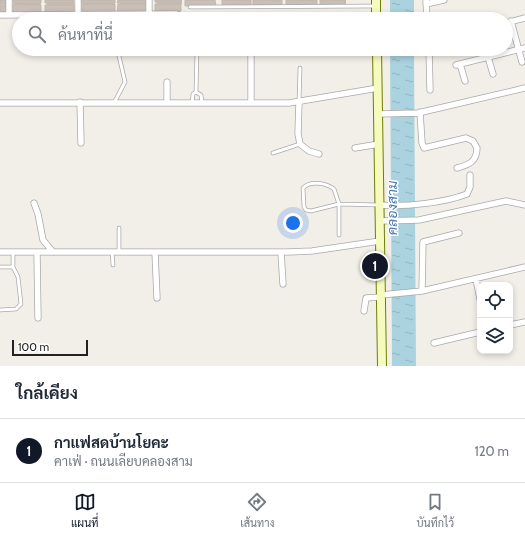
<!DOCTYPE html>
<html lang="th">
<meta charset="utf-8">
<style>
:root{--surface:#fff;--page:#f2f2f3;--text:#1f2937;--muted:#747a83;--line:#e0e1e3;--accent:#111827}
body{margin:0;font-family:Cabin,Sarabun,sans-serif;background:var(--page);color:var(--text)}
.controls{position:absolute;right:12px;bottom:12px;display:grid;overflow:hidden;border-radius:8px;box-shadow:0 2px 6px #0003}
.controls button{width:36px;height:36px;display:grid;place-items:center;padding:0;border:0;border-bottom:1px solid var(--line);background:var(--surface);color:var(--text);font:20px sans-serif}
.scale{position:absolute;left:12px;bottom:10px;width:76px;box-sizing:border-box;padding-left:4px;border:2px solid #222;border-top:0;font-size:11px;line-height:14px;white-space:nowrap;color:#222;-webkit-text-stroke:3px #fff;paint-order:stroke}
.you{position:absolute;left:293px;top:223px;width:14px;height:14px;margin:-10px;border:3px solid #fff;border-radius:50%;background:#1a73e8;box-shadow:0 0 0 6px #1a73e833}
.badge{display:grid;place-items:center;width:26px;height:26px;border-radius:50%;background:var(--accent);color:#fff;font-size:13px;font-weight:700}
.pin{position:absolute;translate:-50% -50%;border:2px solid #fff;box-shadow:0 1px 4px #0006}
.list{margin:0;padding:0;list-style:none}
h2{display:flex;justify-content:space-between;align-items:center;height:52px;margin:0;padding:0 16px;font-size:17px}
h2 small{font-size:13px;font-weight:400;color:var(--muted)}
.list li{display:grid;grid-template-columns:26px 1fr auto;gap:12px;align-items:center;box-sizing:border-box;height:64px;padding:0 16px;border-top:1px solid var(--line)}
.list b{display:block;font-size:15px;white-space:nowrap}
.list p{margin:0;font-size:13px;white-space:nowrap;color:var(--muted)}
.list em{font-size:13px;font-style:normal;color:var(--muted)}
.icon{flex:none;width:22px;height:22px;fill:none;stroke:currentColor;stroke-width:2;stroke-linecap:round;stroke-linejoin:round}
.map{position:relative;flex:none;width:525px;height:366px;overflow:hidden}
.search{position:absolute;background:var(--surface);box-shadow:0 2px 6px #0003;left:12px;right:12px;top:12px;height:44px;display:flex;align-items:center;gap:10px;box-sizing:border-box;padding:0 14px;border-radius:22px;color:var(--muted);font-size:15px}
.sheet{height:116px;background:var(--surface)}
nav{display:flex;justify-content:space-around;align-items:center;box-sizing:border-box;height:56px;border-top:1px solid var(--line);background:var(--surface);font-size:11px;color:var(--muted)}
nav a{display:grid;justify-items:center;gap:2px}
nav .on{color:var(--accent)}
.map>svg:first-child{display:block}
.water{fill:url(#water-ripples)}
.shadow{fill:#0003}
.building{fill:#c7bfb8;stroke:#c4b6ab}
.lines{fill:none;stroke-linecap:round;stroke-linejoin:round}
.lane-casing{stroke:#a9a9a9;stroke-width:4.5}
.street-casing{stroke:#a9a9a9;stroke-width:7}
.secondary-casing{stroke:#707d05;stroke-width:10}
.lane{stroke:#fff;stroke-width:3}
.street{stroke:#fff;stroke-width:5.5}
.secondary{stroke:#f7fabf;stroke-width:8}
.labels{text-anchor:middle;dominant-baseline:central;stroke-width:3;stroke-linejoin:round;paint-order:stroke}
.water-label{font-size:14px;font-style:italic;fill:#4a7aab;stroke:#fff}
</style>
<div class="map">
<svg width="525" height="366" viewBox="0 0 525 366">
<defs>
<pattern id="water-ripples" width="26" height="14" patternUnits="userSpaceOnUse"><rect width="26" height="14" fill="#aad3df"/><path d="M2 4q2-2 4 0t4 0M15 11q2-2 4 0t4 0" fill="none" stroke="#92b5bf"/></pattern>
</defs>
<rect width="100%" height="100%" fill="#f2efe9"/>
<path class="water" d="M 390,0 L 414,0 L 414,19 L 390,19 Z
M 390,49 L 414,49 L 416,366 L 392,366 Z"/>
<path class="shadow" d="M 14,0 L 41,0 L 41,5 L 40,5 L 41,14 L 15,14 Z
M 46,0 L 74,0 L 74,13 L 47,6 Z
M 82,0 L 115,0 L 115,5 L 114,5 L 115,13 L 84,5 Z
M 119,0 L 148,0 L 148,5 L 120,5 Z
M 156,0 L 182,0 L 182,4 L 180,4 L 181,13 L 157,12 Z
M 223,0 L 251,0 L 252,7 L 224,7 Z
M 321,0 L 346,0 L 346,6 L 322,6 Z"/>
<path class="building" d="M 0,0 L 7,0 L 7,4 L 0,4 Z
M 13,0 L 41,0 L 41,3 L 13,3 Z
M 45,0 L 73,0 L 73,3 L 45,3 Z
M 81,0 L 115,0 L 115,3 L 81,3 Z
M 118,0 L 148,0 L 148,3 L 117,3 Z
M 155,0 L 181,0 L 181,2 L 155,2 Z
M 185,0 L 215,0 L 216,6 L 185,6 Z
M 222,0 L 251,0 L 251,5 L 222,5 Z
M 253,0 L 282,0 L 282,5 L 253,5 Z
M 286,0 L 317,0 L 317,5 L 286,5 Z
M 320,0 L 345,0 L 345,4 L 320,4 Z
M 13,4 L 41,5 L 41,12 L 13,12 Z
M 82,4 L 115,4 L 115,12 L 82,12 Z
M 118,4 L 147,4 L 148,12 L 117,12 Z
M 155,4 L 181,4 L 181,11 L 155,11 Z
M 0,5 L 6,5 L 7,13 L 0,13 Z
M 45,5 L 74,5 L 74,12 L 45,12 Z"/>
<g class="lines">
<defs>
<path id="lane" d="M 190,7 L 376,6
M 196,92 L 197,49
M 299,102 L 300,68
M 114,103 L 125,82 L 119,56
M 192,103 L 193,94 L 196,92 L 201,95 L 202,103
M 273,153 L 300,144
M 339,235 L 339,204 L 334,189 C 326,183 310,180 303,188 L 304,207 L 306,210 L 311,211 L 339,204 L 378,205
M 13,252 L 13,267
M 112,252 L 113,265
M 119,252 L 119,228
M 0,267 L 13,267 L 18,277 L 21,304 L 16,309 L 0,310"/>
<path id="street" d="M 9,0 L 9,15
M 78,0 L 78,19
M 149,0 L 149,15
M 426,0 L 427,19
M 426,4 L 444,0
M 0,15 L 176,14
M 376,17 L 427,17
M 511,21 L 522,62
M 506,23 L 525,18
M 429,49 L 430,90
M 488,57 L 493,74
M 460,64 L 465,81
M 456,65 L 525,48
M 167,82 L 167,103
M 80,102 L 81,143
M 299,102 L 298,134 L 300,144 L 309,151 L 319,154
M 0,103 L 289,103 L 378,88
M 251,103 L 251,49
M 420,112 L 422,143 L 424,148 L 466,138 L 473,141 L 477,148 C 477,162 468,165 457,168
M 378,114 L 418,113 L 525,88
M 355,148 L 379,144
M 34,203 L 38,214 L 43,240 L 53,252
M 380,205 C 405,207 444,203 467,194 L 470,187 L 470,175
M 380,221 L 419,220 L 506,201 L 525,205
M 0,252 L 288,252 L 312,251 L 380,241
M 37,252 L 38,318
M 155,252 L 157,298
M 281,252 L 283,284
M 476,279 L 480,299
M 422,291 L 423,242 L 459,233
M 381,295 L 422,291 L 525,267
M 364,311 L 366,298 L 381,297
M 510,325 L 525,322
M 434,343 L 480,332"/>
<path id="secondary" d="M 376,0 L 376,19
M 377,49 L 382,366"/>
</defs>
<use href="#lane" class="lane-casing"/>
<use href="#street" class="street-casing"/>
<use href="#secondary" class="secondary-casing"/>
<use href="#lane" class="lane"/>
<use href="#street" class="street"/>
<use href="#secondary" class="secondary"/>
</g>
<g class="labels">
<g class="water-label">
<text transform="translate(392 208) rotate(-90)">คลองสาม</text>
</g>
</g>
</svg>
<div class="controls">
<button><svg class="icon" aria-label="locate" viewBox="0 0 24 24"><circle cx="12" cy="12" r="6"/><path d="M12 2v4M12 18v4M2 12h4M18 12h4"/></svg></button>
<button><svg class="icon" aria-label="layers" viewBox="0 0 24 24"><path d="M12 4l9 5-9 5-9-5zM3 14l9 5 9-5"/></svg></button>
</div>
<div class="scale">100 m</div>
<div class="you"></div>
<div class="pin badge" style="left:375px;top:266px">1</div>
<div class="search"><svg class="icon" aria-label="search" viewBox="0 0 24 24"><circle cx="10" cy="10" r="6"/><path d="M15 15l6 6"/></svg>ค้นหาที่นี่</div>
</div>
<section class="sheet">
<h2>ใกล้เคียง<small></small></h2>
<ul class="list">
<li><span class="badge">1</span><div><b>กาแฟสดบ้านโยคะ</b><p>คาเฟ่ · ถนนเลียบคลองสาม</p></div><em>120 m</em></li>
</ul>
</section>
<nav>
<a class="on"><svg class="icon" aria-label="map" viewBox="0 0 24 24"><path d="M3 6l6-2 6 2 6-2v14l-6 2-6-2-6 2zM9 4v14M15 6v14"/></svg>แผนที่</a>
<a><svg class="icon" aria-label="directions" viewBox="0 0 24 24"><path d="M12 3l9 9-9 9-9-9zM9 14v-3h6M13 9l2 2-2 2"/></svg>เส้นทาง</a>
<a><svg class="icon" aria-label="saved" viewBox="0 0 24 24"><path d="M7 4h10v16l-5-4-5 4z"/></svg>บันทึกไว้</a>
</nav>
